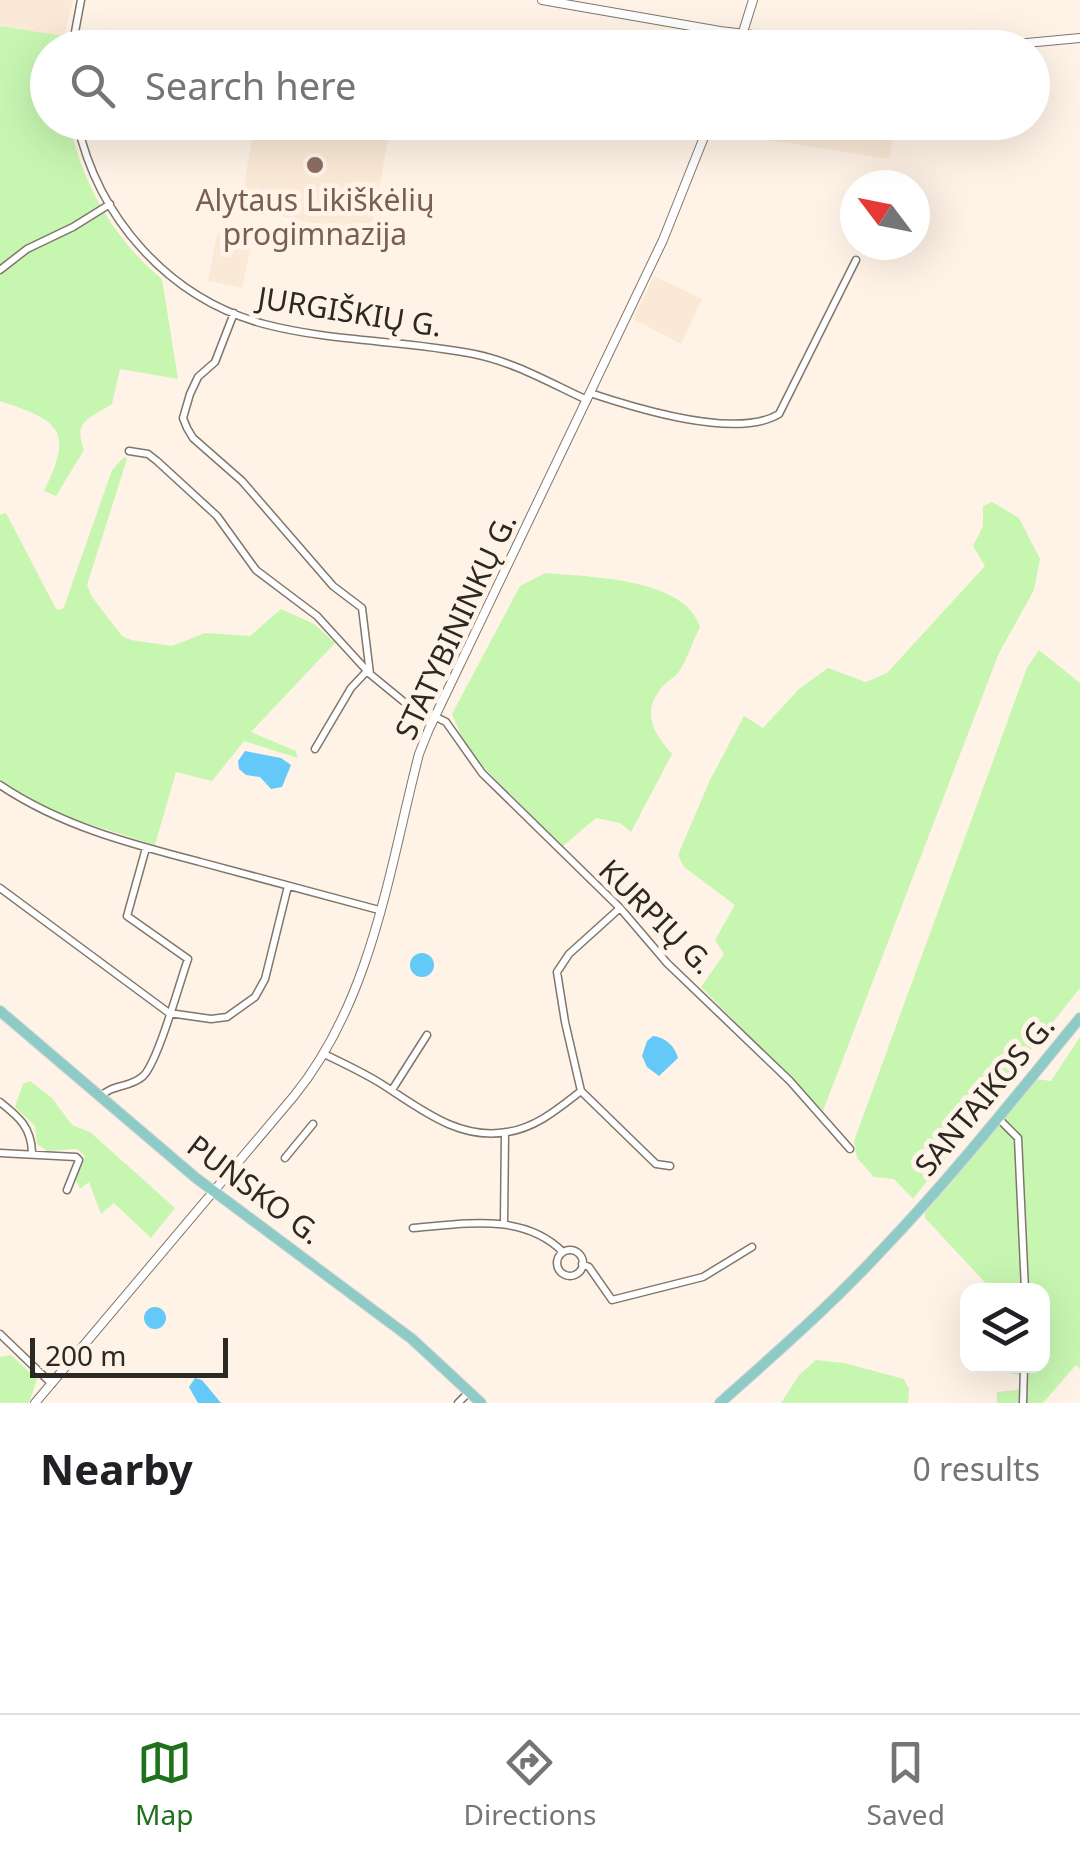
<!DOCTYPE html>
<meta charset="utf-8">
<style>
:root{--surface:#fff;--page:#f6f6f6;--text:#202124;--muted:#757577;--line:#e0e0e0;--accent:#1e721c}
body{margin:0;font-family:"Noto Sans",sans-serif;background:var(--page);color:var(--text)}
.controls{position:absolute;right:30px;bottom:30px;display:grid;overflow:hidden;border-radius:20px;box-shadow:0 10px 40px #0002}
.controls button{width:90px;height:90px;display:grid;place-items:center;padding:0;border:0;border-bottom:2px solid var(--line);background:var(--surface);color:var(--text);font:50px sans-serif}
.compass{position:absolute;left:840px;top:170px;width:90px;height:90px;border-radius:50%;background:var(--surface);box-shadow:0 10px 40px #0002;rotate:302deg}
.scale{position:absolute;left:30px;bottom:25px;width:198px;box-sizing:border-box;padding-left:10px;border:5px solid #2c2824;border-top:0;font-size:28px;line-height:35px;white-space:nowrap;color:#2c2824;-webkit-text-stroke:8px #fff3e7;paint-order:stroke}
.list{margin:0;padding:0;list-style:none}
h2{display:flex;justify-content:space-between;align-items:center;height:130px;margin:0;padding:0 40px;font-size:42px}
h2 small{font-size:32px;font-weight:400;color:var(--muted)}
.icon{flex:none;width:55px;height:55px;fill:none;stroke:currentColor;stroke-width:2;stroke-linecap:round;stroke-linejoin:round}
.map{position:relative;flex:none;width:1080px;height:1403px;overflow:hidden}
.search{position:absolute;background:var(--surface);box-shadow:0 10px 40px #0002;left:30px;right:30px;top:30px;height:110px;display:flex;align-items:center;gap:25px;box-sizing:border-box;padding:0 35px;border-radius:55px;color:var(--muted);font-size:38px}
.sheet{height:310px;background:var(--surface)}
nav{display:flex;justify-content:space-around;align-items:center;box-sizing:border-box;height:140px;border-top:2px solid var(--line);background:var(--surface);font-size:28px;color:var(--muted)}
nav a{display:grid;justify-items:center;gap:5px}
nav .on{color:var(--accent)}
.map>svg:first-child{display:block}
.built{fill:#fae9d6}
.green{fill:#c7f6b1}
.water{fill:#64c9f9}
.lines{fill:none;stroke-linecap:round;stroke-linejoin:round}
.minor-casing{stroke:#80766b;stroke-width:9}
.tertiary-casing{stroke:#80766b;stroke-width:10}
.primary-casing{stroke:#d9d8d8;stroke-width:12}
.minor{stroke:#fff;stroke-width:6}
.tertiary{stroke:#fff;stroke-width:8}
.primary{stroke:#8ecbc7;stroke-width:10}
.education-dot{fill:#8d6e63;stroke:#fff3e7;stroke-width:4}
.labels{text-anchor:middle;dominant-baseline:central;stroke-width:10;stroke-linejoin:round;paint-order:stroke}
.education-label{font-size:30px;fill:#785e54;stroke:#fff3e7}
.street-label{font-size:30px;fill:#2c2824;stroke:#fff3e7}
</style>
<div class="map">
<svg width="1080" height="1403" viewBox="0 0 1080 1403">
<rect width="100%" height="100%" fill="#fff3e7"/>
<path class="built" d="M 0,0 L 73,0 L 64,36 L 0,26 Z
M 280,31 L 388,47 L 271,48 Z
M 255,122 L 391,123 L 372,228 L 353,232 L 240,207 Z
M 722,123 L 894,123 L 890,159 L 756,138 L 729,131 L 720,127 Z
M 230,227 L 260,233 L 257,247 L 251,246 L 242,288 L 208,281 L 217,235 Z
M 654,276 L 702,299 L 681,344 L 633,319 Z"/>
<path class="green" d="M 0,26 L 64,36 L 64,47 L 48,48 L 48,122 L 70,123 C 80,181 116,242 162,279 L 178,379 L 120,369 L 112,404 C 89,419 73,420 84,450 L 56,496 L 44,491 C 74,430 60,421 0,401 Z
M 124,457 L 127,459 L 87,585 L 92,597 L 122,636 L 131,640 L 172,646 L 205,633 L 250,636 L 281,609 L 314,624 L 335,643 L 251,732 L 296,751 L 298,758 L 244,741 L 212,781 L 176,772 L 155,845 L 54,813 L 0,783 L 0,515 L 6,513 L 56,609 L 61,610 L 64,607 L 112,470 Z
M 992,502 L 1019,518 L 1040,559 L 1034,590 L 999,653 L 823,1111 L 701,987 L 724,954 L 715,940 L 735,905 L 684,867 L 678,855 L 710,780 L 744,716 L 763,728 L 799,689 L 828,668 L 866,682 L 887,673 L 985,566 L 973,546 L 983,526 L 983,506 Z
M 545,573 C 586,577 685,577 700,627 C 693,641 688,657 680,670 C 676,677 668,680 663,686 C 641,711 652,732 672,754 L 631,832 L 620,823 L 596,818 L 562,847 L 467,750 L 452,714 L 520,586 Z
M 1039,650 L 1080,683 L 1080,988 L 913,1199 L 894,1179 L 874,1177 L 857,1158 L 854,1141 L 1027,668 Z
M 1080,1037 L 1080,1369 L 1076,1365 L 1043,1403 L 997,1403 L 997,1392 L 1025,1389 L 1025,1376 L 1007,1373 L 1007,1366 L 1042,1366 L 1042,1290 L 992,1290 L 925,1218 L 925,1213 L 1035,1079 L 1051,1081 Z
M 30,1081 L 52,1098 L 72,1125 L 90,1132 L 175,1208 L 151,1238 L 114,1203 L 101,1214 L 89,1182 L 80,1189 L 76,1180 L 85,1156 L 77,1149 L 47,1151 L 37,1144 L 35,1126 L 15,1107 L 23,1084 Z
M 11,1355 L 37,1379 L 29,1403 L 0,1403 L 0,1357 Z
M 816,1360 L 844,1363 L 904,1379 L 909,1389 L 908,1403 L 781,1403 L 799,1375 Z"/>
<path class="water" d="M 245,751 L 281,758 L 291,765 L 282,787 L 271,789 L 260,777 L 246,775 L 239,769 L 238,761 Z
M410 965a12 12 0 1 1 24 0a12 12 0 1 1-24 0Z
M 653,1036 C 665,1037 675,1046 678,1058 L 659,1076 L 647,1067 L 642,1056 L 647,1041 Z
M144 1318a11 11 0 1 1 22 0a11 11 0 1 1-22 0Z
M 195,1378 L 202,1380 L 221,1403 L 198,1403 L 189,1387 Z"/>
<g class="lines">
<defs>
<path id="minor" d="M 72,48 L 81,0
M 77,122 C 98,218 168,298 264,324 C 332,342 405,340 474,354 C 514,362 550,383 587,400
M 0,270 L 27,249 L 73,227 L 110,204
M 234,313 L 215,362 L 198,377 L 190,394 L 183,418 L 187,428 L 193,438 L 242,481 L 333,586 L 362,608 L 370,674
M 590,393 C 635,408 736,440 779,414 L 856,260
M 129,451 L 148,454 L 157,461 L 217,516 L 256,570 L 317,616 L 370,674 L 431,724
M 434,716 L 446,722 L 482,773 L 620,908 L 667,963 L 790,1081 L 850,1149
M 315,749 L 351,688 L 367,671
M 0,785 C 61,826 131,844 200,862 C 260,878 320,894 379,910
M 0,888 L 169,1013 L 211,1019 L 227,1017 L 255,997 L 265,979 L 288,886
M 620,908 L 569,954 L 557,972 L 565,1022 L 581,1091 L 656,1164 L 670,1166
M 324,1054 C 343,1063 362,1072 380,1083 C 418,1107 458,1141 507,1132 C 536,1128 559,1108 581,1091
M 392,1090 L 427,1035
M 100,1097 C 112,1084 129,1088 142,1077 C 157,1066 180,981 188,959 L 127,916 L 146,848
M 0,1102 C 19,1117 31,1127 32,1152
M 999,1119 L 1018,1138 L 1025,1290
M 0,1153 L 76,1157 L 79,1160 L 67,1190
M 285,1158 L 313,1124
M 504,1223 L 505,1133
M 413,1228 C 464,1224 523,1212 563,1252
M557 1263a13 13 0 1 1 26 0a13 13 0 1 1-26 0Z
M 582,1264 L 589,1267 L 612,1300 L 703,1277 L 752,1247
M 0,1334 L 52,1384
M 458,1403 L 469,1392
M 1023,1403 L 1024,1366"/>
<path id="tertiary" d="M 542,0 L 720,31 L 863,48
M 738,48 L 753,0
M 974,48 L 1080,38
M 35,1403 L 294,1096 C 372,1000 389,870 419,754 L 429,729 L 663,240 L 710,122"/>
<path id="primary" d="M 0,1011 L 196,1178 L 412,1339 L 481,1403
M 720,1403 C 775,1354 831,1305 881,1251 C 952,1177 1015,1097 1080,1018"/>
</defs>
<use href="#minor" class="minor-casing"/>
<use href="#tertiary" class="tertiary-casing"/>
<use href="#primary" class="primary-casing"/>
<use href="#minor" class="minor"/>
<use href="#tertiary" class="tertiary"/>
<use href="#primary" class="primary"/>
</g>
<circle class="education-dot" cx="315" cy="165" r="10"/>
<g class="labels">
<g class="education-label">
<text x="315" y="199">Alytaus Likiškėlių<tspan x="315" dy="34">progimnazija</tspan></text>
</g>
<g class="street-label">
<text transform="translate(350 311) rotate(9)">JURGIŠKIŲ G.</text>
<text transform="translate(455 626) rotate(-65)">STATYBININKŲ G.</text>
<text transform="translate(657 916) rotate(45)">KURPIŲ G.</text>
<text transform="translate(984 1095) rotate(-50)">SANTAIKOS G.</text>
<text transform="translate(255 1189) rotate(37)">PUNSKO G.</text>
</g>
</g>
</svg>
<div class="controls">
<button><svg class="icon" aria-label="layers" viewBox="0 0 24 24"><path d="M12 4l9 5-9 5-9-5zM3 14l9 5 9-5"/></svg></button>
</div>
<svg class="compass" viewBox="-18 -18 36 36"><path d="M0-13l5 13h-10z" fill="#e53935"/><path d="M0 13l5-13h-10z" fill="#757577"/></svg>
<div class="scale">200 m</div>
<div class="search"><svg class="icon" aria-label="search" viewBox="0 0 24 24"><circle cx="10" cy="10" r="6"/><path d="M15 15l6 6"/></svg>Search here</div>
</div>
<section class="sheet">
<h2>Nearby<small>0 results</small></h2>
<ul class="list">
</ul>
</section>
<nav>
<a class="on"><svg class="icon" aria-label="map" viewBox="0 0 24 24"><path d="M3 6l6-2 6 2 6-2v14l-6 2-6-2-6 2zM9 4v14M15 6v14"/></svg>Map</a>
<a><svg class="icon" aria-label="directions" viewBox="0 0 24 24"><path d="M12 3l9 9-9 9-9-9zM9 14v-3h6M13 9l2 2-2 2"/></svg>Directions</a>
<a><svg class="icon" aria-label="saved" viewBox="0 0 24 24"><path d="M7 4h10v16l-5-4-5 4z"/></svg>Saved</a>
</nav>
